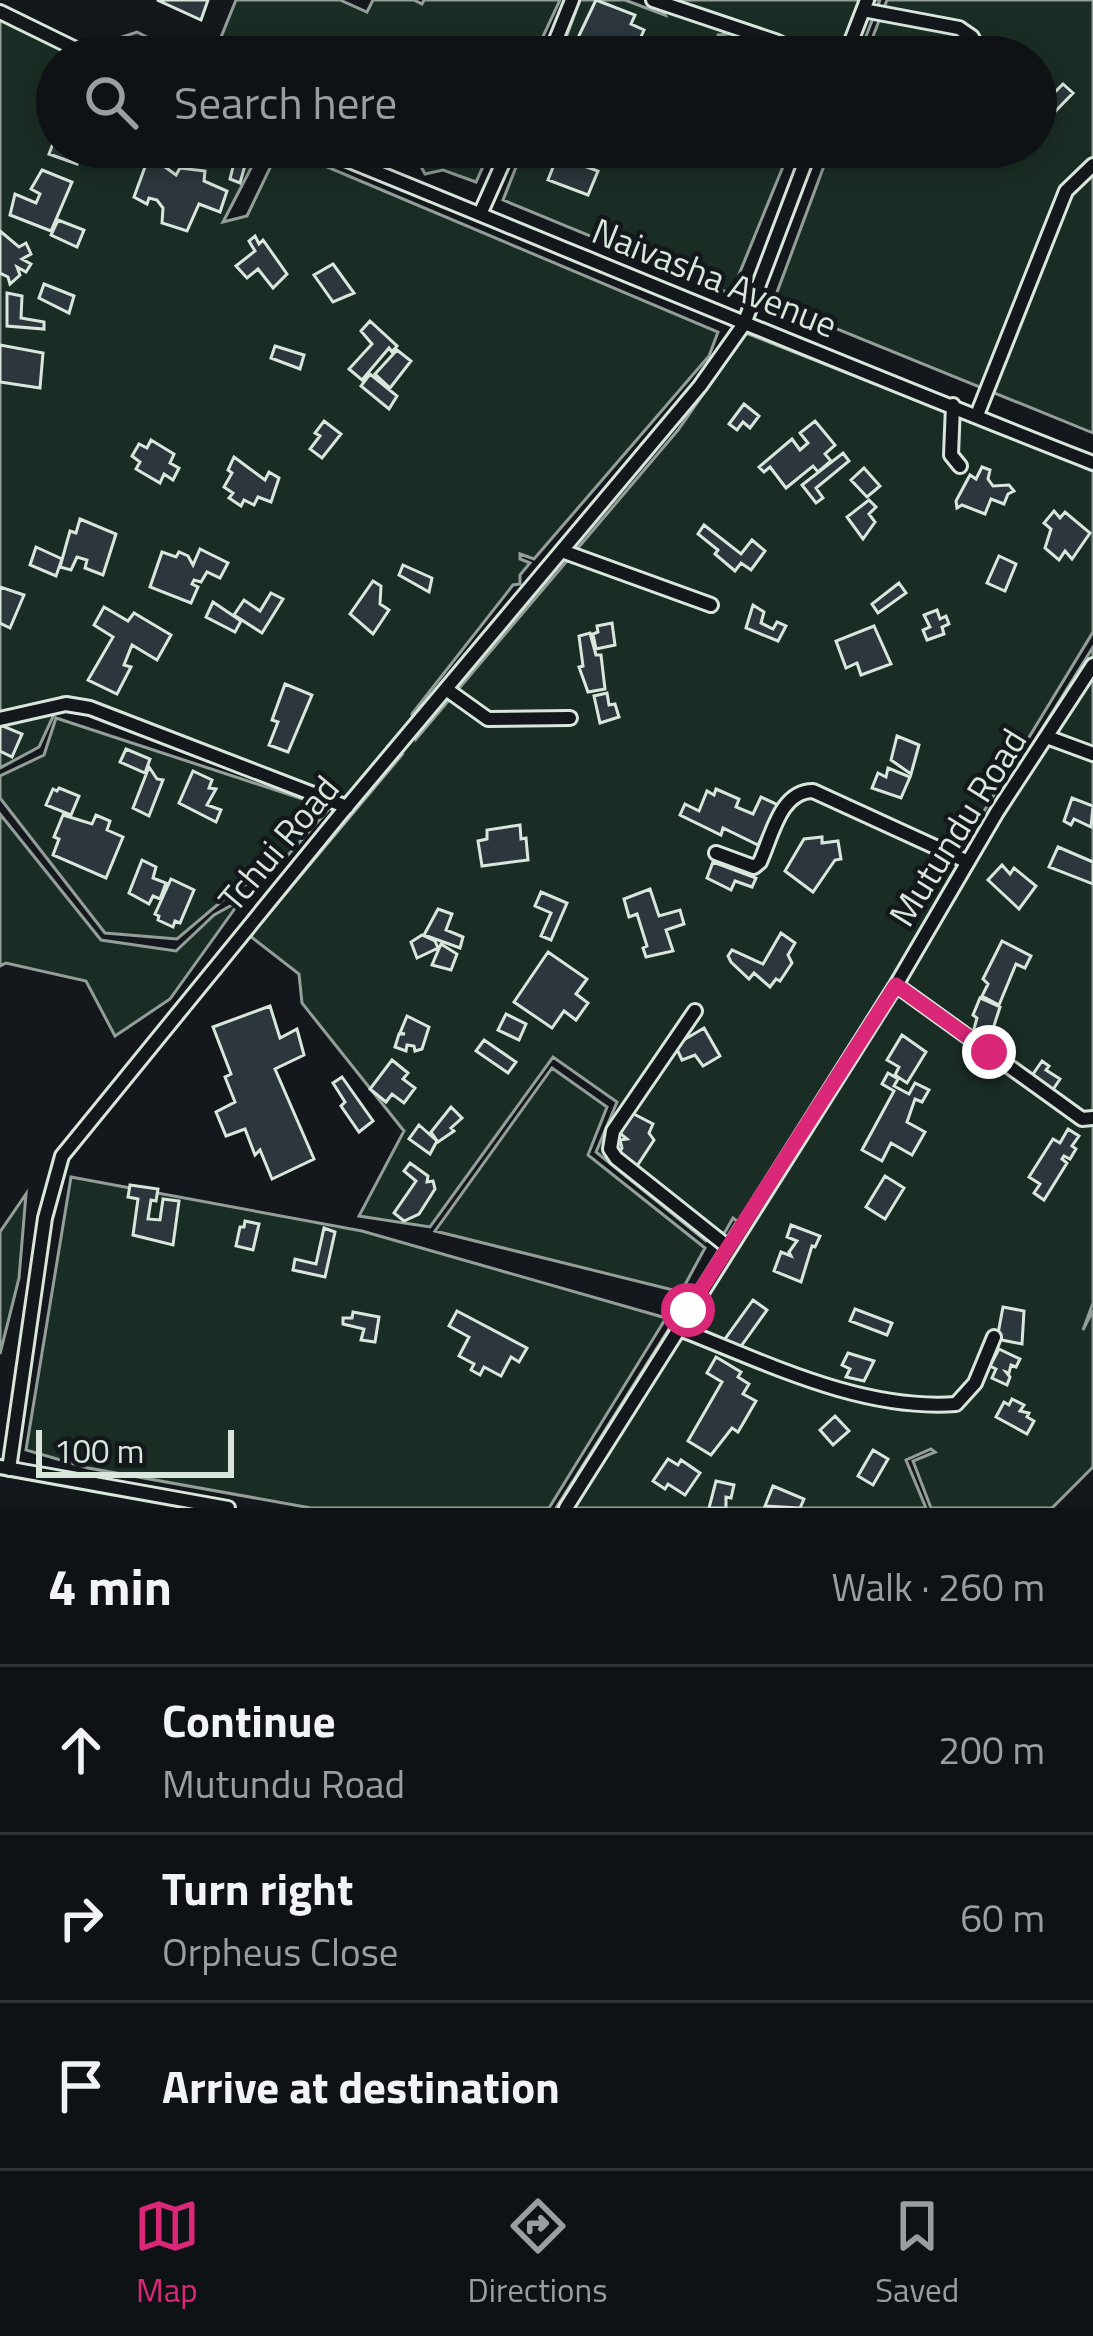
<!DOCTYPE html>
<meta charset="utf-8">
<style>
:root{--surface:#0f1215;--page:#181b1e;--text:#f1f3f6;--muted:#9b9ea0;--line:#2f3234;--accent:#db2777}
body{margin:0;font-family:"Titillium Web",sans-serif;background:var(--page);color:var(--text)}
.scale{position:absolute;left:36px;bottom:30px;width:198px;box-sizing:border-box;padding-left:12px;border:6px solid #d8e6dc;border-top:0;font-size:33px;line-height:42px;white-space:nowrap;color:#d8e6dc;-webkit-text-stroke:9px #14181c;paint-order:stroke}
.stop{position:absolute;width:36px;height:36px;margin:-27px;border:9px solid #db2777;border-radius:50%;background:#fff}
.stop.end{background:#db2777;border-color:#fff;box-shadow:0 3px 12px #0008}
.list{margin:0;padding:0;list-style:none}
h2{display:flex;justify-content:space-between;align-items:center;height:156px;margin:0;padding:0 48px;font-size:51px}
h2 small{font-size:39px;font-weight:400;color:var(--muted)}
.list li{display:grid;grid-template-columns:78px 1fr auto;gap:36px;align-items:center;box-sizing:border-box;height:168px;padding:0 48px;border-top:3px solid var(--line)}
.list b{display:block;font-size:45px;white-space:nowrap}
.list p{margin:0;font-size:39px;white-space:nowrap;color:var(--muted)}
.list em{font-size:39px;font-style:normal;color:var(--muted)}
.icon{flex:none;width:66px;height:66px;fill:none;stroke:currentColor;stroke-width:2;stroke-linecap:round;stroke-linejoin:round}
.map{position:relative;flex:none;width:1093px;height:1508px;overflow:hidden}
.search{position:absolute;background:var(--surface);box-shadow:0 6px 18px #0003;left:36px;right:36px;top:36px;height:132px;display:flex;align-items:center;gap:30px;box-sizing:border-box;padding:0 42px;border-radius:66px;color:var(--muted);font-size:45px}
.sheet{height:660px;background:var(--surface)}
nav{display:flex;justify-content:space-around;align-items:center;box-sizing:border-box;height:168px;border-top:3px solid var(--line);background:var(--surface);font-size:33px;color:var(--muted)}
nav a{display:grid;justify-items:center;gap:6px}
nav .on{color:var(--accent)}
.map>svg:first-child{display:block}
.green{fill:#1a2d24;stroke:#939e99;stroke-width:3}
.building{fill:#2c363c;stroke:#d8e6dc;stroke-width:3}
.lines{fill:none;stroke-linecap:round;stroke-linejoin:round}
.minor-casing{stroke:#d8e6dc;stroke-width:18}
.minor{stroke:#14181c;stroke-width:12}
.route{stroke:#db2777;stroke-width:15}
.labels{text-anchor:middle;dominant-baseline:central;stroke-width:9;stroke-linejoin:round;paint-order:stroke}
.street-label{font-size:36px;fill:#d8e6dc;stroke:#14181c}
</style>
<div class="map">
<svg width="1093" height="1508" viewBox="0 0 1093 1508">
<rect width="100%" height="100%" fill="#14181c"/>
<path class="green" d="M 236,0 L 340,0 L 367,12 L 373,0 L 414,0 L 422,4 L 424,0 L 560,0 L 539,45 L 540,57 L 213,57 Z
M 580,0 L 625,0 L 665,15 L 656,0 L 880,0 L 858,57 L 820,57 L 754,32 L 717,35 L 772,57 L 559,57 Z
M 887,0 L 1093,0 L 1093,433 L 773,303 L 831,147 L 1036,147 L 1036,57 L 865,57 Z
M 0,19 L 76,52 L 137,32 L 181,54 L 57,57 L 57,147 L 262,147 L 223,222 L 247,216 L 280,147 L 718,332 L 709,356 L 534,559 L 520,554 L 520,559 L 530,563 L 520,575 L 520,584 L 513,585 L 412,714 L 416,739 L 678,430 L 746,333 L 1093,470 L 1093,632 L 955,859 L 958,864 L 1093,647 L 1093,1303 L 1083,1330 L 1093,1310 L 1093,1467 L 1052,1508 L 931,1508 L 913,1461 L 935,1452 L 931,1449 L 906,1460 L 926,1508 L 556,1508 L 737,1221 L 733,1218 L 725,1232 L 706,1241 L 596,1152 L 617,1102 L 553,1057 L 430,1227 L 359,1216 L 404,1131 L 302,1003 L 299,974 L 250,936 L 401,756 L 374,763 L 345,799 L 91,702 L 62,697 L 39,747 L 0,768 Z
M 386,147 L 500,147 L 495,157 L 486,160 L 476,182 L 443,170 L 425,174 L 417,159 Z
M 524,147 L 791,147 L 731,294 L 503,200 Z
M 56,718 L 330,808 L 273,872 L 236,889 L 177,939 L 105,933 L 0,798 L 0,776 L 44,755 Z
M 0,814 L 101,940 L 176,951 L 214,915 L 241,900 L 170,999 L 115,1036 L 86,981 L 6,963 L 0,966 Z
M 552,1068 L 607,1107 L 588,1155 L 705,1248 L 681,1292 L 435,1231 Z
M 71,1177 L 362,1231 L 666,1318 L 549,1508 L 311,1508 L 88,1468 L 26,1450 Z
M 26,1194 L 19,1278 L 0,1354 L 0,1232 Z"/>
<path class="building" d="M 157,0 L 208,0 L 201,20 Z
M 596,0 L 635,15 L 631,24 L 644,30 L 632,57 L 563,57 L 570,41 L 575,44 Z
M 1063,84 L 1073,93 L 1042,125 L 1036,119 L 1036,88 L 1047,100 Z
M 57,133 L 57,147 L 83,147 L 77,164 L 49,154 Z
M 561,147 L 595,147 L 587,167 L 598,171 L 588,195 L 548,180 Z
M 219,148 L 246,162 L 240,183 L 230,179 L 233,167 L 217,159 Z
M 149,156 L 161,159 L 161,164 L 176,175 L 180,168 L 205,171 L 204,181 L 227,191 L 220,212 L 199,204 L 187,231 L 162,223 L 163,208 L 157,200 L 149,198 L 147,204 L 134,197 Z
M 42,170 L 72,182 L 51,231 L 10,215 L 15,194 L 36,203 L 40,194 L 31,189 Z
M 58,220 L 84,230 L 77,247 L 51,235 Z
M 0,231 L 19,247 L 26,243 L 31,254 L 22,259 L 31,264 L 26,272 L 17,267 L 20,275 L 10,284 L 8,277 L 0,273 Z
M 255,236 L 259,244 L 263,240 L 287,274 L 273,288 L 258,269 L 247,278 L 236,266 L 255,251 L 249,241 Z
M 333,264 L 354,293 L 333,302 L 314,275 Z
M 44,284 L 74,296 L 69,313 L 39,298 Z
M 7,293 L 22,296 L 21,318 L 44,322 L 44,329 L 7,326 Z
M 370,321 L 397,346 L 392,352 L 389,348 L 362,380 L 349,369 L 372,344 L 361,331 Z
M 0,345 L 43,353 L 40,388 L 0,382 Z
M 275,346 L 304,355 L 300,369 L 271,358 Z
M 397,350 L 411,361 L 390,388 L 375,374 Z
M 370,374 L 397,396 L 389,409 L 361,386 Z
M 744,404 L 759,416 L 750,428 L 743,422 L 737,430 L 729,424 Z
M 324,421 L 341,434 L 322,458 L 310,449 L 320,436 L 315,433 Z
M 815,421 L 835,445 L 825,454 L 831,461 L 818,472 L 813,466 L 786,488 L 770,467 L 764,472 L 759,467 L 792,439 L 800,450 L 808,443 L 800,433 Z
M 151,440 L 174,454 L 170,463 L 179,468 L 173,480 L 164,474 L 160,483 L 136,469 L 140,462 L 132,456 L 139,444 L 147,448 Z
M 843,453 L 849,461 L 816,488 L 823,498 L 816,503 L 802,485 Z
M 234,457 L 265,480 L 269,472 L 279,478 L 271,502 L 258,497 L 254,505 L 244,500 L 241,506 L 229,498 L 233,493 L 224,487 L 232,473 L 228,470 Z
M 982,467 L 990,470 L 988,479 L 993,486 L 1009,485 L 1014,491 L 1008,494 L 1004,504 L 991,499 L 985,514 L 962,505 L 957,508 L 956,501 L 970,475 L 976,479 Z
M 864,468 L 880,486 L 867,497 L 851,480 Z
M 869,500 L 876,507 L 869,514 L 875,522 L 863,539 L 847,517 Z
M 1054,511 L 1060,518 L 1065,512 L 1090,533 L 1072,559 L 1065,551 L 1059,560 L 1045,548 L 1051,529 L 1044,523 Z
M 80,519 L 116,534 L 103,575 L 85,568 L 87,560 L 77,557 L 71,570 L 60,567 L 70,531 L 76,533 Z
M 704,525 L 741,554 L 752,540 L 765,551 L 751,570 L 741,563 L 735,571 L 715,554 L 718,550 L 698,534 Z
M 36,547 L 62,559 L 56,576 L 30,565 Z
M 200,549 L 228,563 L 220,578 L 207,572 L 201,582 L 194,580 L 192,584 L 198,587 L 191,603 L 150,587 L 162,552 L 176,557 L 179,552 L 188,556 L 193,565 Z
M 999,556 L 1016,564 L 1005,591 L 987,583 Z
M 403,565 L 432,578 L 429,592 L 399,575 Z
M 373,581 L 381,586 L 380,604 L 389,610 L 373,634 L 350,614 Z
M 899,583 L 906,593 L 878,613 L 872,604 Z
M 0,587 L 24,595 L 10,628 L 0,623 Z
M 271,593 L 283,599 L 262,633 L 234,615 L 244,600 L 260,611 Z
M 213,602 L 241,621 L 235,632 L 206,617 Z
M 753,605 L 764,612 L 761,623 L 773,629 L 777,622 L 786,626 L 778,641 L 746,628 Z
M 104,607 L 128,621 L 134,613 L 171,635 L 157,660 L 132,645 L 124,665 L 131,667 L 117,694 L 88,680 L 113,637 L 94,625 Z
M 937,610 L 940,619 L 946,616 L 949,624 L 942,627 L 944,634 L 927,640 L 923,630 L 930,627 L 924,615 Z
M 612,623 L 615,645 L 596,649 L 593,634 L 598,632 L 597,626 Z
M 874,626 L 891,664 L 861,675 L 857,663 L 846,668 L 836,641 Z
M 590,633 L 596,655 L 601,655 L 605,689 L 588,692 L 579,667 L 583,666 L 579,636 Z
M 285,684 L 312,695 L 288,752 L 269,745 L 278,722 L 272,720 Z
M 607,693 L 609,705 L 615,704 L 619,717 L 600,723 L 594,696 Z
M 0,725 L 22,734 L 12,757 L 0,751 Z
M 897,736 L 919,745 L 911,774 L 891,760 Z
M 126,749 L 150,759 L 145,773 L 120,762 Z
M 149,767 L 157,779 L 163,780 L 149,816 L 133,808 Z
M 888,768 L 910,777 L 901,798 L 872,788 L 878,773 L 886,777 Z
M 193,771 L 212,780 L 209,788 L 216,789 L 207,805 L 221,810 L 216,822 L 179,803 Z
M 59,788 L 79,796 L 71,815 L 46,805 L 53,789 L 57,791 Z
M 716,789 L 739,799 L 736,807 L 753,814 L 761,797 L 778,805 L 758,845 L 723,828 L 721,835 L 680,815 L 685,804 L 699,811 L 707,791 L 714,795 Z
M 1072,798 L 1093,806 L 1091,827 L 1074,819 L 1071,825 L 1064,821 Z
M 63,815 L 92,824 L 96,815 L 110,821 L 107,830 L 123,837 L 106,878 L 53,855 L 59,839 L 54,837 Z
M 520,825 L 521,839 L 526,838 L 528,860 L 482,866 L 478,841 L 487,839 L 487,830 Z
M 822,837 L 822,843 L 838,841 L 841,859 L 835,860 L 813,892 L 785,871 L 804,839 Z
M 1058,847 L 1093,862 L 1093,884 L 1049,867 Z
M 142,860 L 156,867 L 153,878 L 166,883 L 160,899 L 153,896 L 149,904 L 129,893 Z
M 713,862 L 756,878 L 752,887 L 735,881 L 731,890 L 707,878 Z
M 1002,865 L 1010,874 L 1014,868 L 1036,886 L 1019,909 L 988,880 Z
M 171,879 L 194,890 L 180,923 L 175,921 L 173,927 L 158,920 L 159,916 L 155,914 Z
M 650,889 L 659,916 L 680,910 L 684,924 L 666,930 L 673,951 L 646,957 L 643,948 L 647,946 L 637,914 L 629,917 L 624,899 Z
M 541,892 L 567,903 L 551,940 L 541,936 L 551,913 L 535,906 Z
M 438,909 L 452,914 L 446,930 L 463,937 L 460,948 L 424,935 Z
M 781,933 L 795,943 L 788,955 L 792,963 L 780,981 L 776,979 L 770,987 L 754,973 L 749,979 L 731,962 L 728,956 L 732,950 L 763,964 Z
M 422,935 L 435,941 L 438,948 L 417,958 L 411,942 Z
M 1002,941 L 1031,956 L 1025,968 L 1016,964 L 999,1005 L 982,996 L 988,984 L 983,979 Z
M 441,944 L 457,954 L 451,970 L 432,965 Z
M 548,952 L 587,979 L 576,994 L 588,1003 L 576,1020 L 564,1011 L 552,1028 L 514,1002 Z
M 980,998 L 1000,1007 L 991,1035 L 974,1029 L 977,1018 L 973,1015 Z
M 270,1006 L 280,1038 L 297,1029 L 304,1055 L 275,1069 L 314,1159 L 272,1179 L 260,1150 L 255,1155 L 245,1129 L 226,1136 L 216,1112 L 235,1102 L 225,1077 L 231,1074 L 213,1027 Z
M 506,1014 L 526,1024 L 519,1040 L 498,1030 Z
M 407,1016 L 429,1027 L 422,1049 L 415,1051 L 414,1046 L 407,1045 L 406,1051 L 395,1047 L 399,1034 L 405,1034 L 400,1033 Z
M 704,1028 L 720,1056 L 703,1066 L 695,1055 L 682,1060 L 675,1045 Z
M 902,1035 L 926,1052 L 907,1083 L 895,1075 L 899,1067 L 887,1060 Z
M 484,1040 L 516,1062 L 508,1073 L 476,1051 Z
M 392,1060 L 408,1073 L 403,1079 L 415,1088 L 404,1103 L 392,1094 L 386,1102 L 370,1089 Z
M 1042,1061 L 1049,1066 L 1046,1070 L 1060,1079 L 1052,1091 L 1031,1077 Z
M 888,1073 L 898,1079 L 894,1086 L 909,1094 L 915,1083 L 929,1090 L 922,1102 L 915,1099 L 907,1122 L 925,1132 L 912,1155 L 891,1143 L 882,1161 L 862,1150 L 894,1091 L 882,1084 Z
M 342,1077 L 373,1121 L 359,1132 L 341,1106 L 345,1102 L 333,1083 Z
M 451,1107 L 462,1118 L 451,1128 L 454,1131 L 438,1142 L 431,1132 Z
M 628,1111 L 653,1124 L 649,1133 L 654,1140 L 635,1169 L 617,1156 L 622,1148 L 620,1140 L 627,1139 L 616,1130 Z
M 419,1125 L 437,1141 L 430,1154 L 409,1139 Z
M 1068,1129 L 1079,1136 L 1072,1146 L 1076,1149 L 1070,1159 L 1064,1156 L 1062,1159 L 1067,1163 L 1044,1200 L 1034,1193 L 1040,1184 L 1029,1177 L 1053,1139 L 1060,1143 Z
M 410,1163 L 428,1176 L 427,1182 L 433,1181 L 435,1189 L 419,1214 L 404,1221 L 394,1213 L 416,1181 L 404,1171 Z
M 885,1176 L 904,1188 L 885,1219 L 866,1207 Z
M 130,1185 L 158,1189 L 156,1201 L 151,1200 L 148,1219 L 160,1220 L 163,1199 L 179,1201 L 173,1245 L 133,1235 L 138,1199 L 128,1197 Z
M 245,1221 L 259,1224 L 253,1250 L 236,1246 L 240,1227 L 244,1227 Z
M 791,1225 L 820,1236 L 815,1247 L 812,1246 L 801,1282 L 774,1271 L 781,1252 L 791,1256 L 789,1252 L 797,1241 L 787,1237 Z
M 324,1228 L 335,1232 L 325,1277 L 293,1270 L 295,1259 L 316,1264 Z
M 753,1300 L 767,1310 L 739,1349 L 725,1339 Z
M 1003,1307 L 1024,1311 L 1022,1344 L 997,1339 Z
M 855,1309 L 892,1323 L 887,1335 L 850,1321 Z
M 457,1311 L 527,1348 L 519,1362 L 511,1357 L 501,1376 L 484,1367 L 480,1375 L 471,1370 L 474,1364 L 459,1356 L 469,1337 L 449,1326 Z
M 353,1312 L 379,1317 L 375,1342 L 361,1340 L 364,1329 L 343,1324 L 343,1318 L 352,1318 Z
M 999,1349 L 1020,1359 L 1016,1367 L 1011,1365 L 1009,1373 L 1006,1372 L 1010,1377 L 1007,1385 L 992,1378 L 996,1369 L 990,1366 Z
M 848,1353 L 874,1361 L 864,1381 L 846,1377 L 850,1369 L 842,1365 Z
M 716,1357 L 741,1372 L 738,1377 L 749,1384 L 743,1394 L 756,1401 L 738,1432 L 732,1428 L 711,1455 L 688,1441 L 722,1382 L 707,1373 Z
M 1012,1399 L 1024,1405 L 1020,1411 L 1029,1413 L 1027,1417 L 1034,1421 L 1027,1434 L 996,1417 L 1004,1402 L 1009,1405 Z
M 835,1416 L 849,1431 L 833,1445 L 820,1430 Z
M 873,1450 L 888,1459 L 873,1485 L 858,1476 Z
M 668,1459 L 678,1465 L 681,1460 L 700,1473 L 685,1495 L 668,1484 L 665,1489 L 653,1481 Z
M 716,1481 L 734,1485 L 731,1498 L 726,1497 L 726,1508 L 709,1508 Z
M 773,1486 L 804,1499 L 800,1508 L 765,1506 Z"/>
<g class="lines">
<defs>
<path id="minor" d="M 653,0 L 775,41 L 810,57
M 863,10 L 959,28 L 972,37 L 982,57
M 0,12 L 92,57
M 549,57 L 572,0
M 845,57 L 867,0
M 315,147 C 574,252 832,361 1093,463
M 481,212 L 510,147
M 953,405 L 951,455 L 960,466
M 977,415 L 1066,191 L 1093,165
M 562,551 L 711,605
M 446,689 L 488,719 L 570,718
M 0,719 L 66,704 L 90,708 L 347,807
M 1047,737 L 1093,754
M 716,853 L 754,867 L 760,862 C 772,836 780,791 813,791 L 968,862
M 896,985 L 1082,1119 L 1093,1118
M 695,1011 L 613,1131 L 610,1149 L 616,1158 L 728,1247
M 677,1328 C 765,1362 860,1411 956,1404 L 975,1383 L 994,1337
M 0,1467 L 228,1508
M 9,1469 L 45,1218 L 62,1156 L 339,816 L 700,386 L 744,324 L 811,147
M 566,1508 L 896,985 L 997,812 L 1093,665"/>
</defs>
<use href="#minor" class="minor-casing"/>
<use href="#minor" class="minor"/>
</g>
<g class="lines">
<path class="route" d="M 688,1310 L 896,985 L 989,1052"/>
</g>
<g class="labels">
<g class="street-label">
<text transform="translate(715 277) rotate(22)">Naivasha Avenue</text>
<text transform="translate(957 827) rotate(-58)">Mutundu Road</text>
<text transform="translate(278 843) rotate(-50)">Tchui Road</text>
</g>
</g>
</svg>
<div class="scale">100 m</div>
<div class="stop" style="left:688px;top:1310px"></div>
<div class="stop end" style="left:989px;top:1052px"></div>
<div class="search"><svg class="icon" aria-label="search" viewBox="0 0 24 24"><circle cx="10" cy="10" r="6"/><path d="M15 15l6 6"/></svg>Search here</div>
</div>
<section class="sheet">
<h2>4 min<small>Walk · 260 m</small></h2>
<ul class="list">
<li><svg class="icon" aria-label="ahead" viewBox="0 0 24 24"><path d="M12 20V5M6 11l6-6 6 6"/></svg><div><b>Continue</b><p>Mutundu Road</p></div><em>200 m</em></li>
<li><svg class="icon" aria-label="right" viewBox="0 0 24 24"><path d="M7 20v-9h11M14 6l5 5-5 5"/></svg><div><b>Turn right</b><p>Orpheus Close</p></div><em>60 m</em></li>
<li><svg class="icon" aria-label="arrive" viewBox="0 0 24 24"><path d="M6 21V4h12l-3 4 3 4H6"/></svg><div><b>Arrive at destination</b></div></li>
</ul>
</section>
<nav>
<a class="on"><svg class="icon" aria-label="map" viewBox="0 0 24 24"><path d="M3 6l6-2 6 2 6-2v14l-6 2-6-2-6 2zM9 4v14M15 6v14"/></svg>Map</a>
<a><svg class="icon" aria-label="directions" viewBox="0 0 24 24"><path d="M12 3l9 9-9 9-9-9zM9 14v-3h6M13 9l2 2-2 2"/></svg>Directions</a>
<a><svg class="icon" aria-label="saved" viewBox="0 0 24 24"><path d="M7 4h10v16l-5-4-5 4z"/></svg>Saved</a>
</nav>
